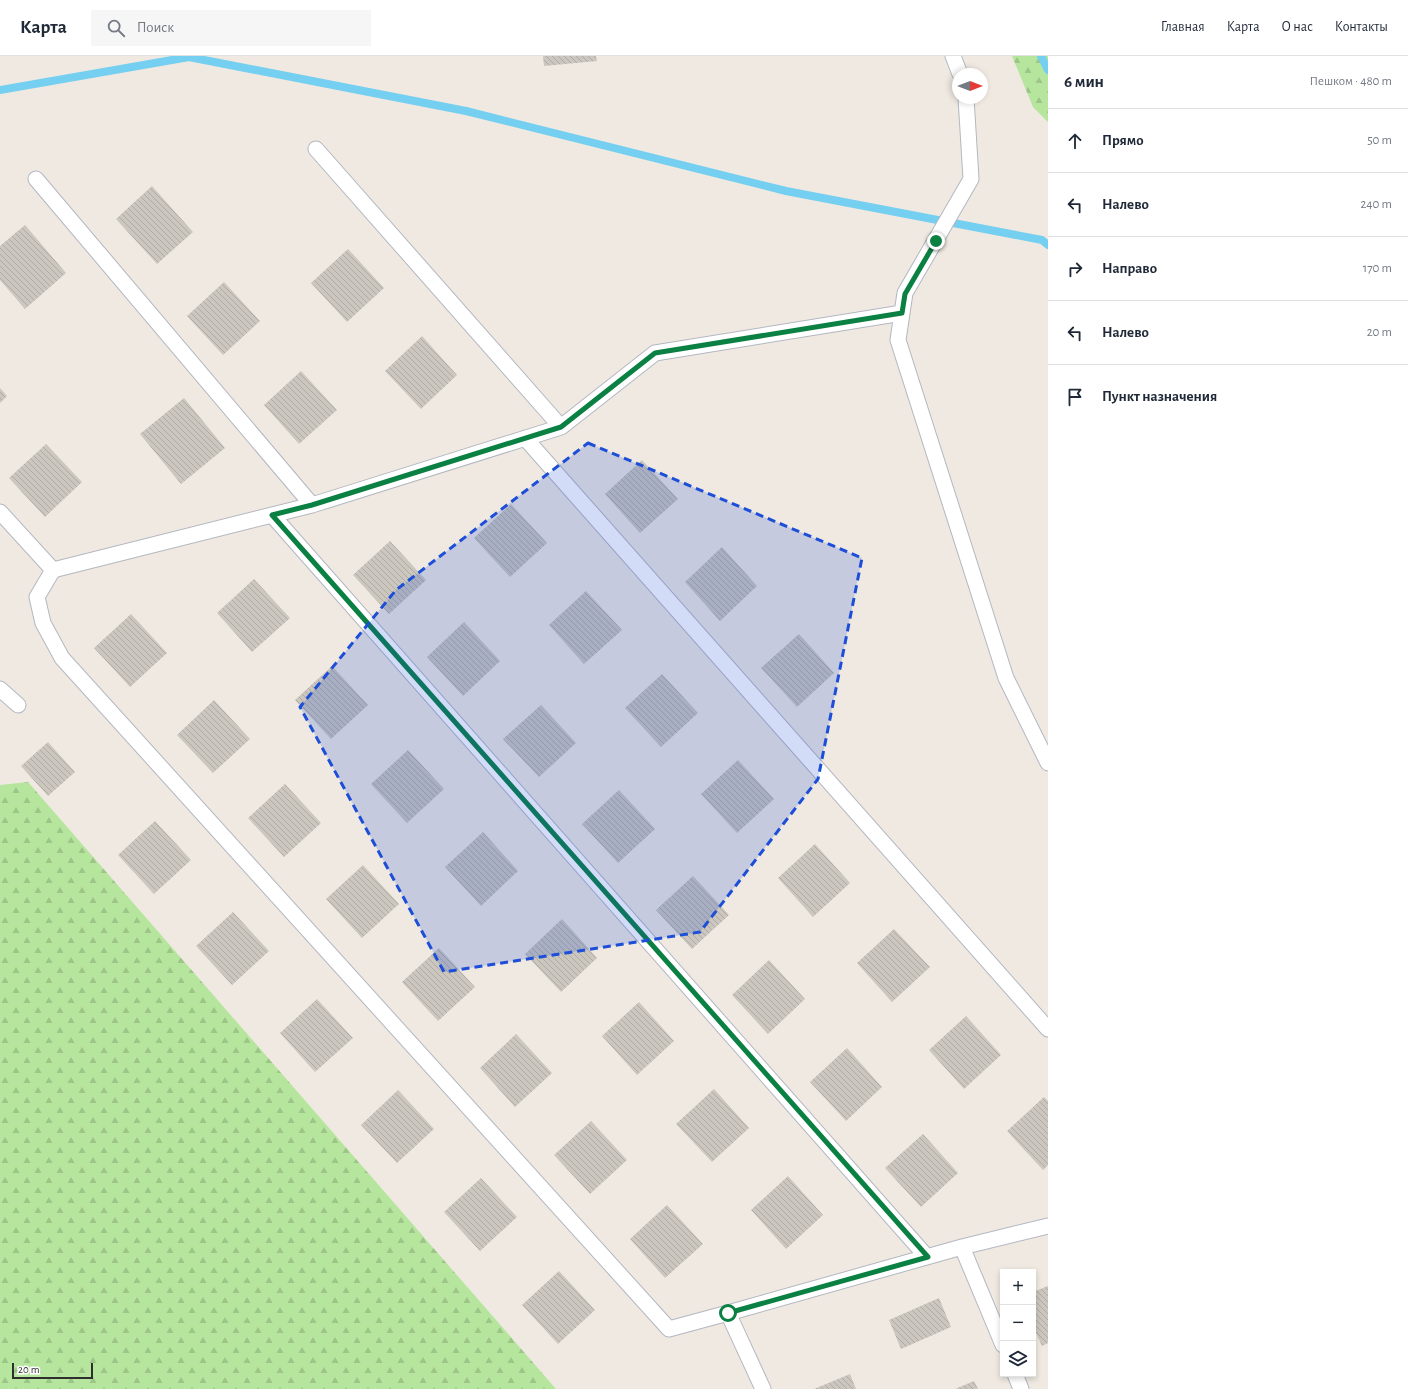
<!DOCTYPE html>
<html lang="ru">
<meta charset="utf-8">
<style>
:root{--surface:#fff;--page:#f6f6f7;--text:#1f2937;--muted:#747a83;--line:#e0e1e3}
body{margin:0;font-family:"Alegreya Sans",sans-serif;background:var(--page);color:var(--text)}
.controls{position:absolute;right:12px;bottom:12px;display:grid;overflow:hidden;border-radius:0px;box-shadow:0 2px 6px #0003}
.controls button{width:36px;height:36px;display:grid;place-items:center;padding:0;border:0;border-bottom:1px solid var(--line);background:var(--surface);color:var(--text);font:20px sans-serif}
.compass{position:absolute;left:952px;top:12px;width:36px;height:36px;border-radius:50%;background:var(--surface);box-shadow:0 2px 6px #0003;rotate:90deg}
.scale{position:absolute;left:12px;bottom:10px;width:81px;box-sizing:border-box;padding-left:4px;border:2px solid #2e2e2e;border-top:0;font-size:11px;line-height:14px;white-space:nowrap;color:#2e2e2e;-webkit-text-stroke:3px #fff;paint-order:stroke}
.stop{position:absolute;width:12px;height:12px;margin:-9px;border:3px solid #0b8043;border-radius:50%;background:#fff}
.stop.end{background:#0b8043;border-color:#fff;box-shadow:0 1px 4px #0008}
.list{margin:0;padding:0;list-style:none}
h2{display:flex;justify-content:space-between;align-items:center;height:52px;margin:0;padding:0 16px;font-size:17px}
h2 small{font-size:13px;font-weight:400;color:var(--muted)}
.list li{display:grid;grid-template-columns:26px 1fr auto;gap:12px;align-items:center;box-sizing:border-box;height:64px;padding:0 16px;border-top:1px solid var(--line)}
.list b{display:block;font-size:15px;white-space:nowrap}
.list em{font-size:13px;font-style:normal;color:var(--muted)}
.icon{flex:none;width:22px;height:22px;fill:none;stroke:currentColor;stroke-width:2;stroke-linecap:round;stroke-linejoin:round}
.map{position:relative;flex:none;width:1048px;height:1333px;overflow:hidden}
header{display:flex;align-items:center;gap:24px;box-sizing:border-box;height:56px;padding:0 20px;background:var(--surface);border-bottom:1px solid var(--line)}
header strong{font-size:19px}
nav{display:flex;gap:22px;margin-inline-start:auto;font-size:14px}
.search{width:280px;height:36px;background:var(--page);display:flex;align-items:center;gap:10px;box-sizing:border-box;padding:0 14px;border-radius:0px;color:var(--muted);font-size:15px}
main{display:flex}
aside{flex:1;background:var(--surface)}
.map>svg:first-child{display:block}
.forest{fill:url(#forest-firs)}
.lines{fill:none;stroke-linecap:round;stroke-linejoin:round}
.stream{stroke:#75cff0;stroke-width:8}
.building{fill:url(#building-back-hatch)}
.service-casing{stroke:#b4b7c1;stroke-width:17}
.service{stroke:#fff;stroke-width:15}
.route{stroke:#0b8043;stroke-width:5}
.marked{fill:#1d4ed8;fill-opacity:0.2;stroke:#1d4ed8;stroke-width:3;stroke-dasharray:8 5;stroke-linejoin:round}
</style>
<header>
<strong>Карта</strong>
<div class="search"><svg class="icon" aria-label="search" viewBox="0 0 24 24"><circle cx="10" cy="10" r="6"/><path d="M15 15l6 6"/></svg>Поиск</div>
<nav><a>Главная</a><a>Карта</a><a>О нас</a><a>Контакты</a></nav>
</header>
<main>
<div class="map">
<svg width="1048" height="1333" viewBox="0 0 1048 1333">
<defs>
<pattern id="forest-firs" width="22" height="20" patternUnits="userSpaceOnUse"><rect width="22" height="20" fill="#b6e59e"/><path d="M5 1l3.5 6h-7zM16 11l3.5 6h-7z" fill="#9dc588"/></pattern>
<pattern id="building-back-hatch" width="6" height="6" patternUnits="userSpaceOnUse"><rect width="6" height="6" fill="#cbc7bf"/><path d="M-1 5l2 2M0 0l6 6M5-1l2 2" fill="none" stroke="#afaba4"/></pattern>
</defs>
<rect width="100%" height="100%" fill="#efe9e1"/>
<path class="forest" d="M 1012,0 L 1048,0 L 1048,66 L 1033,51 Z
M 28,726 L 556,1333 L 0,1333 L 0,729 Z"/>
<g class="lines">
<path class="stream" d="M 1041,0 L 1048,14
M 0,34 L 189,1 L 466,55 L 786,135 L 1042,184 L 1048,189"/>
</g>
<path class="building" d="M 543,0 L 596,0 L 597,5 L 544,10 Z
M 152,130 L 193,176 L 157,208 L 116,163 Z
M 25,169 L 66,217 L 25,253 L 0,224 L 0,190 Z
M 348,193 L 384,232 L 347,266 L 311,227 Z
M 224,226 L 260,265 L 223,299 L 187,260 Z
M 422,280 L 457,319 L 421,353 L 385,315 Z
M 301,315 L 337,354 L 299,388 L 264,349 Z
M 0,332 L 7,340 L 0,347 Z
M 184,342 L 225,392 L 181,428 L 140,378 Z
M 46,388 L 82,426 L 45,461 L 9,422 Z
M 642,404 L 678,443 L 640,477 L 605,438 Z
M 511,448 L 547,487 L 510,521 L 474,482 Z
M 390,485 L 426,524 L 389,558 L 353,519 Z
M 722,491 L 757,530 L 720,565 L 685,526 Z
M 254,523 L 290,562 L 252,596 L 217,557 Z
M 586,535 L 622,574 L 584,608 L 549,569 Z
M 131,558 L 167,597 L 130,631 L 94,592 Z
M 464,566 L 500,605 L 463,640 L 427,601 Z
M 799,578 L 834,617 L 797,651 L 761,612 Z
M 332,610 L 368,649 L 331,683 L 295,644 Z
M 662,618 L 698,657 L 661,691 L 625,652 Z
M 214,644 L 250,683 L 213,717 L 177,679 Z
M 541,649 L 576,687 L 539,721 L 503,683 Z
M 48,686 L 75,716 L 48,740 L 21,710 Z
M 408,694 L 444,733 L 407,767 L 371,728 Z
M 738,704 L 774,743 L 737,777 L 701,738 Z
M 285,728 L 321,767 L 284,801 L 248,762 Z
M 619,734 L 655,773 L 618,807 L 582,768 Z
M 155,765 L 191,804 L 154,838 L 118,799 Z
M 483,776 L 518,815 L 481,850 L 445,811 Z
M 815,788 L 850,827 L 813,861 L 778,822 Z
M 363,809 L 399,848 L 362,882 L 326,843 Z
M 693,820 L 729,859 L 692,893 L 656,854 Z
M 233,856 L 269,895 L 232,929 L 196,890 Z
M 562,863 L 597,902 L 561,936 L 525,898 Z
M 894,873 L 930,911 L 892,946 L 857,907 Z
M 439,892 L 475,931 L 438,965 L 402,926 Z
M 769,904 L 805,943 L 768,978 L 732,939 Z
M 317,943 L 353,982 L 315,1016 L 280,977 Z
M 639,946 L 674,985 L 637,1019 L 602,980 Z
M 966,960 L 1001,999 L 964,1033 L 929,994 Z
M 516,978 L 552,1017 L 515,1051 L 480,1012 Z
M 847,992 L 882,1031 L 846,1065 L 810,1026 Z
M 714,1033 L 749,1072 L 712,1106 L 676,1068 Z
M 398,1034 L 434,1073 L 397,1107 L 361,1069 Z
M 1044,1041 L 1048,1045 L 1048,1109 L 1043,1114 L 1007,1075 Z
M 591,1065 L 627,1104 L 590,1138 L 554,1099 Z
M 923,1078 L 958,1117 L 921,1151 L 885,1112 Z
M 788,1120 L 823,1159 L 786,1193 L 751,1154 Z
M 481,1122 L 517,1161 L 480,1195 L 444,1156 Z
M 667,1149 L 703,1188 L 665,1222 L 630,1183 Z
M 559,1215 L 595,1254 L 558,1288 L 522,1249 Z
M 1048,1230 L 1048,1287 L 1042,1290 L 1033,1270 L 1033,1236 Z
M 939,1242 L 951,1271 L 901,1293 L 889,1264 Z
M 850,1318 L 856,1333 L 814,1333 Z
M 974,1325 L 978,1333 L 955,1333 Z"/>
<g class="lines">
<defs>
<path id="service" d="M 953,0 L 960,18
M 966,42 L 971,123 L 905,237 L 898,284 L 1006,622 L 1048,707
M 561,371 L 655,297 L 902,257
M 525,382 L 1048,973
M 312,449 L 561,371 L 316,93
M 0,456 L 53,514 L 312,449 L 36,123
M 272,459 L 927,1201
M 53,514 L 37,541 L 43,567 L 62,602 L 669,1273 L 728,1257
M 0,633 L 18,649
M 962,1191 L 1003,1289
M 1015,1318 L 1021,1333
M 763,1333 L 728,1257 L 962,1191 L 1048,1170"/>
</defs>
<use href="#service" class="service-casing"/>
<use href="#service" class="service"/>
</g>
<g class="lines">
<path class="route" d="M 728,1257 L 928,1201 L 272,459 L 312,449 L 561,371 L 655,297 L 902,257 L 905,238 L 936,185"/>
</g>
<path class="marked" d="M 588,387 L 862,502 L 818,723 L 700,876 L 444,916 L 300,651 L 396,534 Z"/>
</svg>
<div class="controls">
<button>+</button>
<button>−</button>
<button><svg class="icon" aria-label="layers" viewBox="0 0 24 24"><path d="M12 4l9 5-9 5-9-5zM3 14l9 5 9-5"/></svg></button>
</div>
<svg class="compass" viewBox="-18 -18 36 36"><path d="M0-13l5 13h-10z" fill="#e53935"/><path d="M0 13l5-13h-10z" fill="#747a83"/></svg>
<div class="scale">20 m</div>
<div class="stop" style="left:728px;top:1257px"></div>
<div class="stop end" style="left:936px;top:185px"></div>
</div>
<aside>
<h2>6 мин<small>Пешком · 480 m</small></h2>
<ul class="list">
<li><svg class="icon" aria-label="ahead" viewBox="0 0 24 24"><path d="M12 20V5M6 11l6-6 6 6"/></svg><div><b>Прямо</b></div><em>50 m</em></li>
<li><svg class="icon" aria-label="left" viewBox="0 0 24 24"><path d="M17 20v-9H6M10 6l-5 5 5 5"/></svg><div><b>Налево</b></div><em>240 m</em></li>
<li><svg class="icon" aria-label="right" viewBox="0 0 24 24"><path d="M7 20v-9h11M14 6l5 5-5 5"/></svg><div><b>Направо</b></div><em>170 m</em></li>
<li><svg class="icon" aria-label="left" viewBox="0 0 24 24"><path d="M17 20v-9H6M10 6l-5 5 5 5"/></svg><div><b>Налево</b></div><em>20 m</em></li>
<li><svg class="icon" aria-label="arrive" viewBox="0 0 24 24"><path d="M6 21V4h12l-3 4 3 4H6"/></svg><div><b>Пункт назначения</b></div></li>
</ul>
</aside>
</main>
